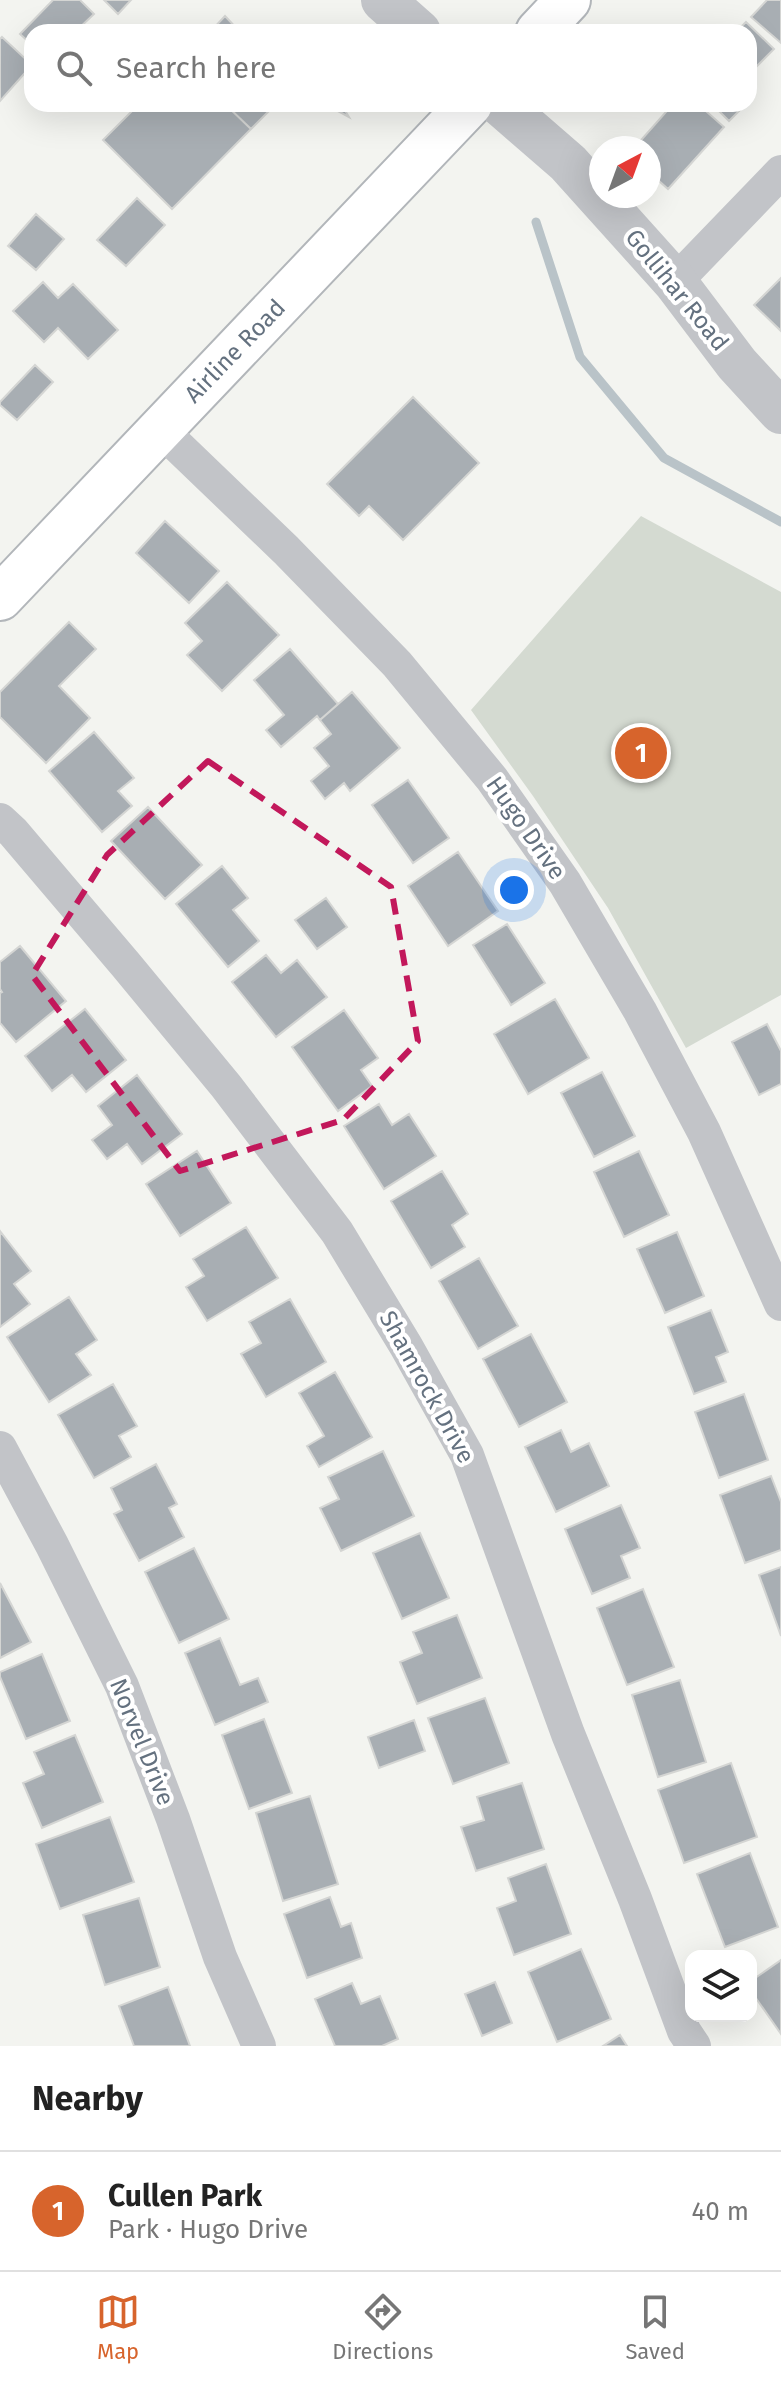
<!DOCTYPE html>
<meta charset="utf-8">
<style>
:root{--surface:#fff;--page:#f2f2f2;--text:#222;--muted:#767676;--line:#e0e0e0;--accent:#d7642c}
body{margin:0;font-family:"Fira Sans",sans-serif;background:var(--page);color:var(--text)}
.controls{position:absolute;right:24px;bottom:24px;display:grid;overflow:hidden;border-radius:16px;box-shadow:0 8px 32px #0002}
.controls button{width:72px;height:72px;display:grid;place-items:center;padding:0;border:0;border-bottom:2px solid var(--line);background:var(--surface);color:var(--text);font:40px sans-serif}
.compass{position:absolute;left:589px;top:136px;width:72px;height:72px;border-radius:50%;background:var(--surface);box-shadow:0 8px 32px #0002;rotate:41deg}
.you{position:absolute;left:514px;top:890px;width:28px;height:28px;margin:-20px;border:6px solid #fff;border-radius:50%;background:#1a73e8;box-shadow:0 0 0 12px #1a73e833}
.badge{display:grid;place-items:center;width:52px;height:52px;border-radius:50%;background:var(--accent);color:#fff;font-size:26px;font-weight:700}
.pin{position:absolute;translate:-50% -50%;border:4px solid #fff;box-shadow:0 2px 8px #0006}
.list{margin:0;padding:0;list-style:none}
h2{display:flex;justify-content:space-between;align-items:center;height:104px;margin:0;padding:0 32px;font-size:34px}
h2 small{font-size:26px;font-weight:400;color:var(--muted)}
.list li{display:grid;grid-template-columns:52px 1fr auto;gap:24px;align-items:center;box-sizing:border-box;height:120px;padding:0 32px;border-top:2px solid var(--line)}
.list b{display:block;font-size:30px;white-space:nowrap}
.list p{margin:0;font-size:26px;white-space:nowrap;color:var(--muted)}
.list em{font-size:26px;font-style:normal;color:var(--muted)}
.icon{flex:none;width:44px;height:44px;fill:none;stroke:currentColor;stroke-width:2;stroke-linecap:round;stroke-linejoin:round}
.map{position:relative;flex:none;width:781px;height:2046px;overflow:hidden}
.search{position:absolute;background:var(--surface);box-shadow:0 8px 32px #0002;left:24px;right:24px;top:24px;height:88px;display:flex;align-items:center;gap:20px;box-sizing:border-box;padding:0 28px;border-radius:24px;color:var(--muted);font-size:30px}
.sheet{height:224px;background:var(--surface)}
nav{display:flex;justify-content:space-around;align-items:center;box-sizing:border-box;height:112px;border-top:2px solid var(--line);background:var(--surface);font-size:22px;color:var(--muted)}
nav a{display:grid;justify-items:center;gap:4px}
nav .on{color:var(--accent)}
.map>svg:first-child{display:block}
.green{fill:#d4dad1}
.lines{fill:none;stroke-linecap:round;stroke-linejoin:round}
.stream{stroke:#b9c3c8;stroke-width:9}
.building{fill:#a8aeb3;stroke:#d4d5d3;stroke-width:2}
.secondary-casing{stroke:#b2b6ba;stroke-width:48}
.minor{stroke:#c2c4c8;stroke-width:34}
.tertiary{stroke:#c2c4c8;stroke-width:44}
.secondary{stroke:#fff;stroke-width:44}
.marked{fill:none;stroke:#c2185b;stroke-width:6;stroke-dasharray:16 10;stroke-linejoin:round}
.labels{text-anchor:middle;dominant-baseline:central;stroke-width:8;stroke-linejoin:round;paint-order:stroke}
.street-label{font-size:24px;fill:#64717f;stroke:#fff}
</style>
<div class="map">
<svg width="781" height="2046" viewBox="0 0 781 2046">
<rect width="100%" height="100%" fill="#f3f4f0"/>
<path class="green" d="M 641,516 L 781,592 L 781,995 L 686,1048 L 608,908 L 533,796 L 471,710 Z"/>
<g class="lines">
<path class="stream" d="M 536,222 L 580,357 L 664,458 L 781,522"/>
</g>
<path class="building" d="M 53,0 L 80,0 L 94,14 L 75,32 L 32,32 L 32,45 L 20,34 Z
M 104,0 L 131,0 L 118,14 Z
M 767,0 L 781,0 L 781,43 L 751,17 Z
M 225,16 L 240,32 L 210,32 Z
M 746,22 L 774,49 L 749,74 L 749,32 L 736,32 Z
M 2,37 L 32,65 L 0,101 L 0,39 Z
M 139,104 L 225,104 L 251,129 L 172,209 L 103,140 Z
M 225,104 L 276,104 L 251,129 Z
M 325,104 L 341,104 L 349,117 Z
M 673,104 L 698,104 L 724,127 L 668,189 L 649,172 L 649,148 L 634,148 Z
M 712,104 L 746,104 L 729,121 Z
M 137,198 L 165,225 L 126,266 L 97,240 Z
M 36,214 L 64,239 L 36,270 L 8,246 Z
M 781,278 L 781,331 L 754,305 Z
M 43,282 L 58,298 L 73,284 L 118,330 L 88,359 L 58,328 L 44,342 L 13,311 Z
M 35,365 L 53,382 L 17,420 L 0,405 L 0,402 Z
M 413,397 L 479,463 L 403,540 L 369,506 L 359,516 L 327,484 Z
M 165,521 L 219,571 L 189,603 L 136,553 Z
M 227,582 L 279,635 L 222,691 L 187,655 L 202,641 L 185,623 Z
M 69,622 L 96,649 L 59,686 L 90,718 L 46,763 L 0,717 L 0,692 Z
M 290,649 L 338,704 L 320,720 L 317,716 L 281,747 L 266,730 L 284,715 L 254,680 Z
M 352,692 L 400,748 L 350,791 L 344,783 L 325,799 L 311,781 L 329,766 L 314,748 L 331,734 L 320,720 Z
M 94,732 L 134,778 L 118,791 L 132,806 L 102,832 L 49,771 Z
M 408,780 L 449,838 L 413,863 L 372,805 Z
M 148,807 L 202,865 L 165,899 L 111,841 Z
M 458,852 L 498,911 L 448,946 L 408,886 Z
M 222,866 L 248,898 L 233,910 L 259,941 L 228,967 L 176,904 Z
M 326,898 L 347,927 L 317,949 L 295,920 Z
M 507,924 L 545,983 L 511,1005 L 473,945 Z
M 20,946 L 66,1001 L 16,1042 L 0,1023 L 0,993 L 2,992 L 0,989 L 0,962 Z
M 266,955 L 281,973 L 297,960 L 327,997 L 276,1037 L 232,982 Z
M 555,999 L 589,1058 L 528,1094 L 494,1034 Z
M 85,1009 L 126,1060 L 86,1092 L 72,1075 L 52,1091 L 25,1056 Z
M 344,1010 L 378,1058 L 361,1070 L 372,1086 L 338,1111 L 292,1047 Z
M 767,1024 L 781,1051 L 781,1084 L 759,1095 L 732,1042 Z
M 602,1072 L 635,1136 L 594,1157 L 561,1093 Z
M 137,1075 L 182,1134 L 142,1164 L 127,1144 L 107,1159 L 92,1140 L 112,1125 L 98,1106 Z
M 379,1104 L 392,1125 L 409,1114 L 436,1156 L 384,1189 L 344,1126 Z
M 197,1151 L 231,1203 L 180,1236 L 146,1184 Z
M 639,1151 L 669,1215 L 624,1237 L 594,1172 Z
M 442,1171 L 468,1214 L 452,1225 L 465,1247 L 431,1268 L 391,1201 Z
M 246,1227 L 278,1278 L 207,1321 L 186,1287 L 204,1276 L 193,1259 Z
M 0,1231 L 31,1271 L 14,1284 L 30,1304 L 0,1327 Z
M 677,1232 L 704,1296 L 665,1313 L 637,1249 Z
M 479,1258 L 518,1326 L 478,1349 L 439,1281 Z
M 69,1297 L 97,1340 L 76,1354 L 91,1375 L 49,1402 L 7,1337 Z
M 290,1299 L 326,1362 L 266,1397 L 241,1354 L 261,1343 L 249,1322 Z
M 711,1310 L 728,1352 L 716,1357 L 726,1382 L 694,1394 L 668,1327 Z
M 531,1334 L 567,1402 L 519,1427 L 483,1359 Z
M 335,1372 L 372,1437 L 319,1467 L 307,1446 L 324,1436 L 299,1393 Z
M 113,1384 L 137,1426 L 119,1436 L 131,1457 L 94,1478 L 58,1415 Z
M 744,1394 L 768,1460 L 719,1478 L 695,1412 Z
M 561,1430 L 571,1452 L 589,1443 L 609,1486 L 556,1512 L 525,1447 Z
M 383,1451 L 414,1516 L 341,1551 L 320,1508 L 339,1499 L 328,1477 Z
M 156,1464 L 177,1504 L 169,1508 L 184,1537 L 139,1561 L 114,1514 L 122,1510 L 111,1488 Z
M 771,1476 L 781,1502 L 781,1550 L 745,1563 L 720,1495 Z
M 621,1505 L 640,1548 L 621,1556 L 630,1578 L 592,1594 L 565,1529 Z
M 420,1533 L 449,1598 L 402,1619 L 373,1553 Z
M 194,1548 L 229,1619 L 179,1643 L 145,1572 Z
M 781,1567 L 781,1636 L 759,1575 Z
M 0,1583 L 31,1642 L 0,1658 Z
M 643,1589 L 674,1667 L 627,1685 L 597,1608 Z
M 457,1615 L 482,1678 L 417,1704 L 400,1662 L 422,1653 L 413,1632 Z
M 220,1638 L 240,1685 L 258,1678 L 268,1702 L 215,1725 L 185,1653 Z
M 42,1654 L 70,1721 L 26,1739 L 0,1677 L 0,1672 Z
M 680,1680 L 706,1762 L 658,1777 L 632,1695 Z
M 485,1698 L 509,1763 L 453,1784 L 428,1718 Z
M 264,1719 L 292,1793 L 249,1809 L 222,1735 Z
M 414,1720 L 425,1751 L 379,1768 L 368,1737 Z
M 75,1735 L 103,1802 L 42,1828 L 23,1783 L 44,1774 L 34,1752 Z
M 731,1763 L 757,1837 L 684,1863 L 658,1790 Z
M 522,1783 L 544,1849 L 476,1871 L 461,1827 L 484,1820 L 477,1797 Z
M 310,1796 L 338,1884 L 283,1901 L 256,1813 Z
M 110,1817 L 134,1882 L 60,1909 L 36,1844 Z
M 750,1853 L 778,1927 L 725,1947 L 697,1874 Z
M 546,1864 L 571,1934 L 514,1955 L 497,1908 L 516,1901 L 508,1878 Z
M 330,1897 L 341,1927 L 351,1923 L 362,1958 L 307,1978 L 284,1914 Z
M 139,1898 L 160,1967 L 105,1985 L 83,1915 Z
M 581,1949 L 611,2019 L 557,2042 L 528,1972 Z
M 781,1960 L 781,2034 L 751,1991 L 751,1981 Z
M 495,1982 L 512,2023 L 482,2036 L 465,1994 Z
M 352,1983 L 361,2004 L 380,1996 L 398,2039 L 382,2046 L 335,2046 L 315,1999 Z
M 168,1987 L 190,2046 L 134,2046 L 119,2006 Z
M 620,2035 L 627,2046 L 603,2046 Z"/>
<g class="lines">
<defs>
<path id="secondary" d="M 538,32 L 568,0
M 0,598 L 470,104"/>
</defs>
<use href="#secondary" class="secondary-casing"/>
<path class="minor" d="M 675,282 L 781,172
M 161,430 L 286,550 L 397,664 L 492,779 L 565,883 L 640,1011 L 704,1132 L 781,1304
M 0,820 L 13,832 L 126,965 L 226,1086 L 337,1232 L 406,1346 L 467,1455 L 568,1734 L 635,1899 L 684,2031 L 694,2046
M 0,1448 L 52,1545 L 122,1686 L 173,1819 L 220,1957 L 259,2046"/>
<path class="tertiary" d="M 383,0 L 419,32
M 500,104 L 568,163 L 675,282 L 737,364 L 781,412"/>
<use href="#secondary" class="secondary"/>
</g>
<path class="marked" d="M 208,761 L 391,887 L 418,1041 L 343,1120 L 180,1171 L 32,975 L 107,855 Z"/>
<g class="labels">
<g class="street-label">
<text transform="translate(677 290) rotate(51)">Gollihar Road</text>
<text transform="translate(235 351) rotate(-46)">Airline Road</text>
<text transform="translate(526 828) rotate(55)">Hugo Drive</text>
<text transform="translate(427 1387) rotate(61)">Shamrock Drive</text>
<text transform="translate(142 1742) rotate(68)">Norvel Drive</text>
</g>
</g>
</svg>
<div class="controls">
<button><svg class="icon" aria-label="layers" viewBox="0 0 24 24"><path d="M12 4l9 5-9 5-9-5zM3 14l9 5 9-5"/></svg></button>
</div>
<svg class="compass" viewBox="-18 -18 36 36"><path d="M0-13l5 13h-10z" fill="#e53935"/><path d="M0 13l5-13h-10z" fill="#767676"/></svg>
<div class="you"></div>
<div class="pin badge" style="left:641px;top:753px">1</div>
<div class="search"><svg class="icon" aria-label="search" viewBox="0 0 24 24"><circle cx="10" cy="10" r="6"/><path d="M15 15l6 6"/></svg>Search here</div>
</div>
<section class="sheet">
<h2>Nearby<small></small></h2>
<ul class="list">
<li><span class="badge">1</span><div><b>Cullen Park</b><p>Park · Hugo Drive</p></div><em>40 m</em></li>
</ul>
</section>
<nav>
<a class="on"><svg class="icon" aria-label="map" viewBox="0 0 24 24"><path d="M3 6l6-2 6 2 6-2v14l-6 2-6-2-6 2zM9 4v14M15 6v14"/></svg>Map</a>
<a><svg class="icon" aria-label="directions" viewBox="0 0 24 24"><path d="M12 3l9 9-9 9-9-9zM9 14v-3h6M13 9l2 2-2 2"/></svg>Directions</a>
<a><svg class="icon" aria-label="saved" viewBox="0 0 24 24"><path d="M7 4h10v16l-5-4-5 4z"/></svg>Saved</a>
</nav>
